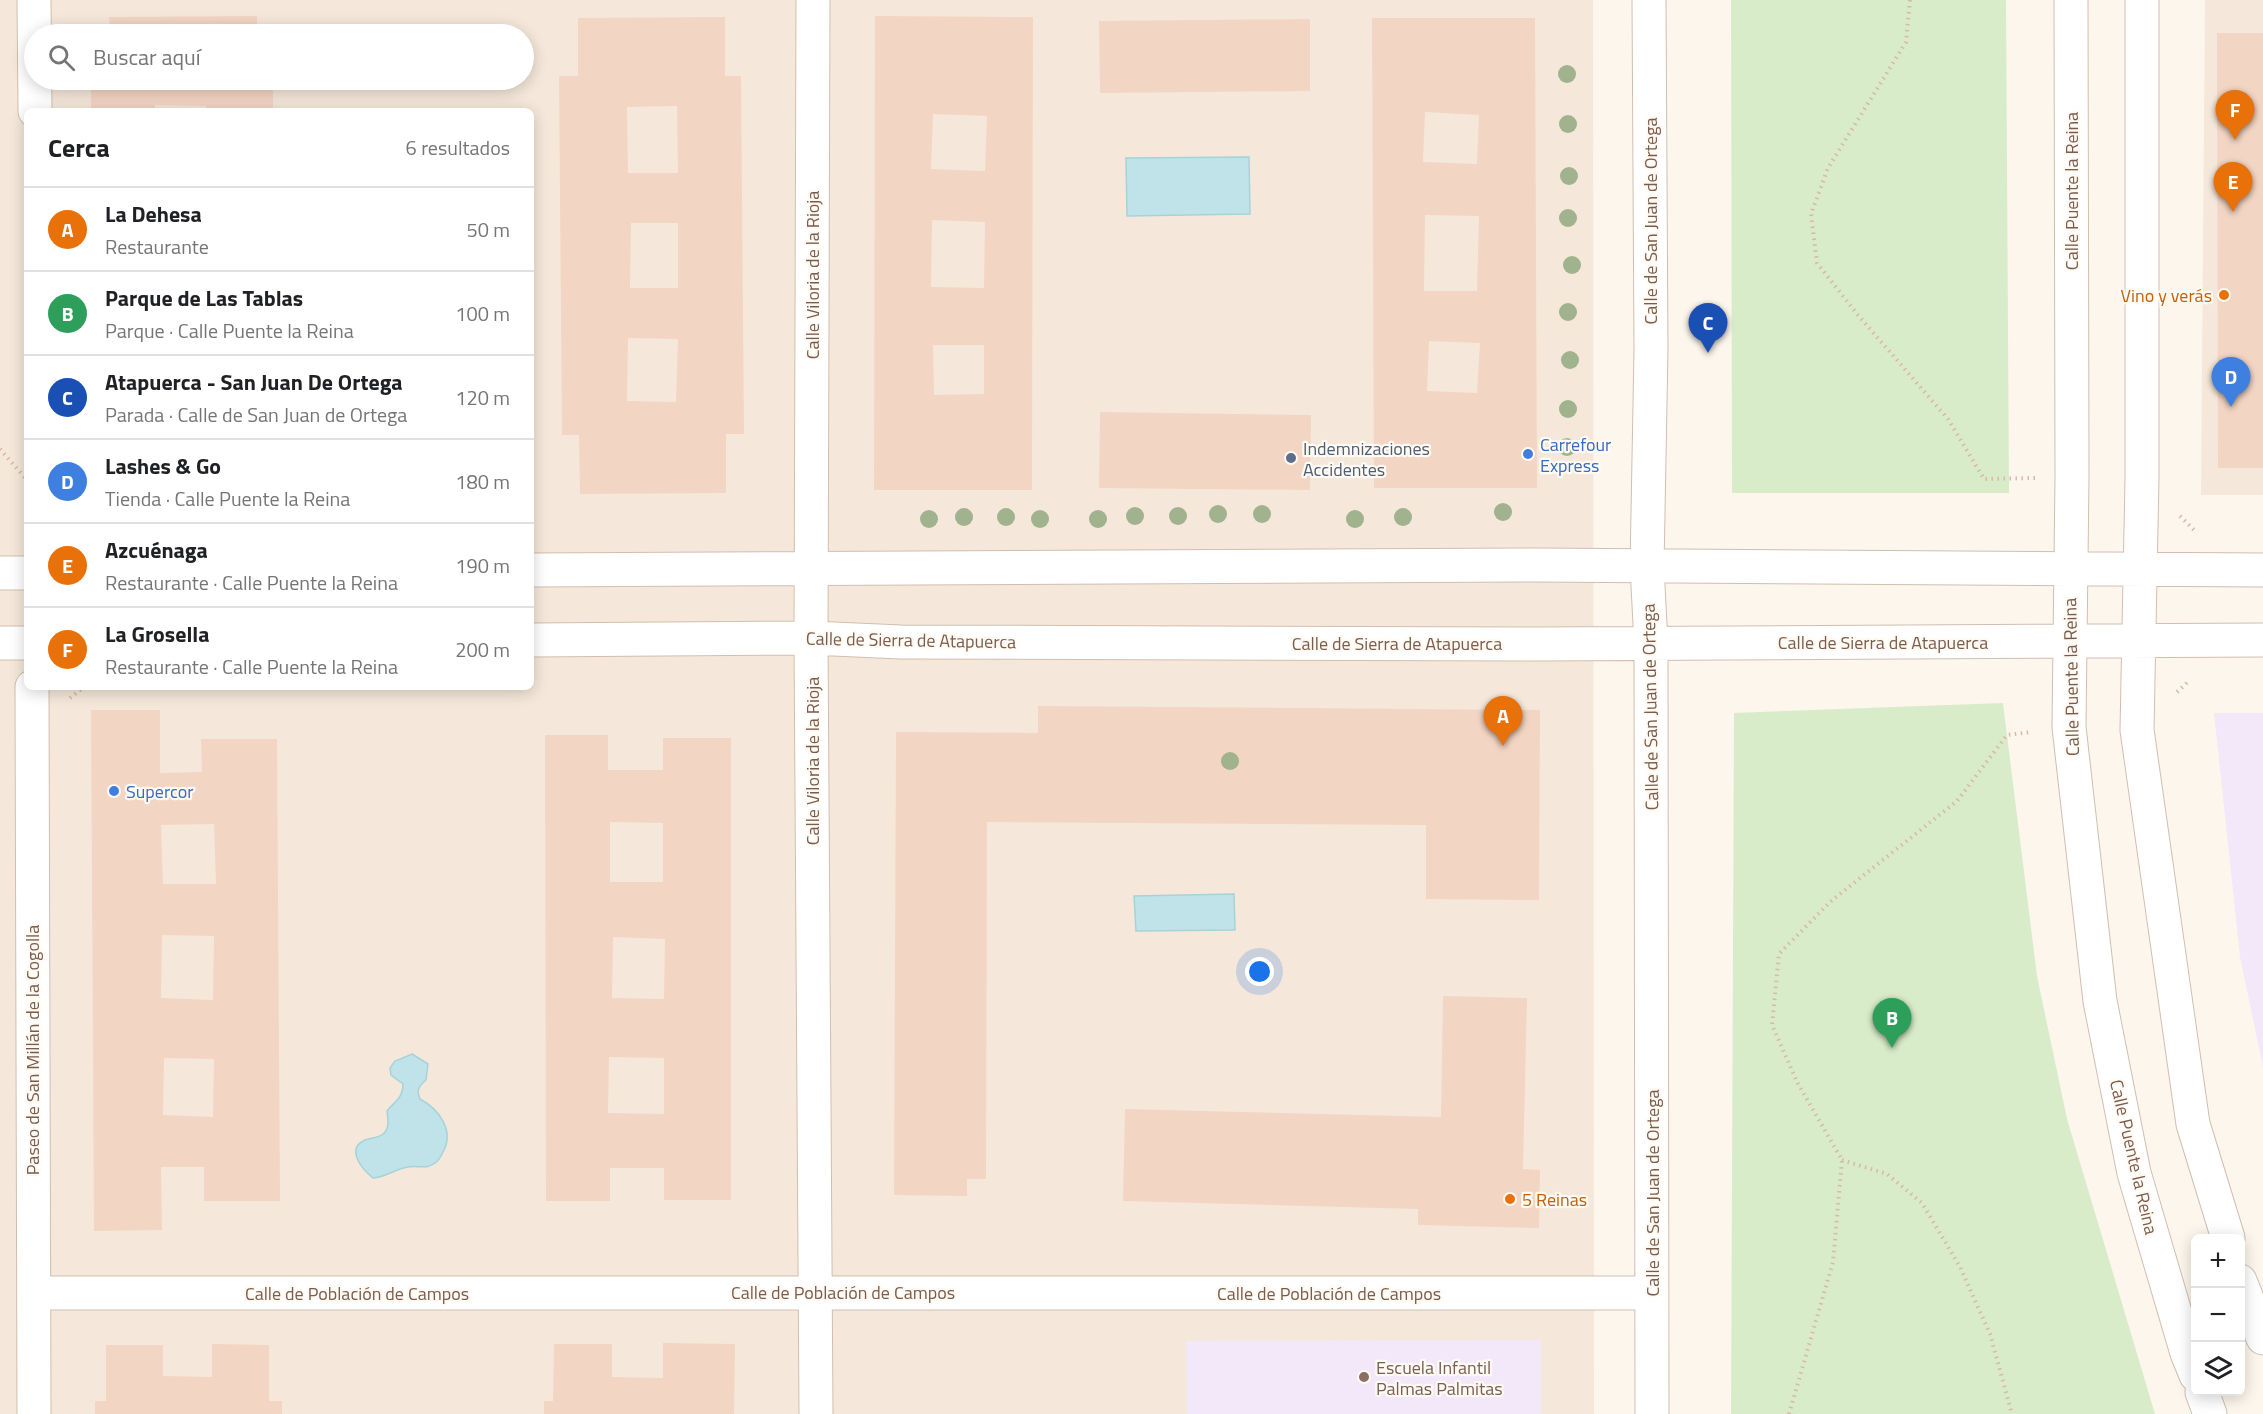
<!DOCTYPE html>
<html lang="es">
<meta charset="utf-8">
<style>
:root{--surface:#fff;--page:#f6f6f6;--text:#202124;--muted:#757577;--line:#e0e0e0;--accent:#e76f51}
body{margin:0;font-family:"Titillium Web",sans-serif;background:var(--page);color:var(--text)}
.controls{position:absolute;right:18px;bottom:18px;display:grid;overflow:hidden;border-radius:9px;box-shadow:0 3px 15px #0003}
.controls button{width:54px;height:54px;display:grid;place-items:center;padding:0;border:0;border-bottom:2px solid var(--line);background:var(--surface);color:var(--text);font:30px sans-serif}
.you{position:absolute;left:1260px;top:972px;width:21px;height:21px;margin:-15px;border:4px solid #fff;border-radius:50%;background:#1a73e8;box-shadow:0 0 0 9px #1a73e833}
.badge{display:grid;place-items:center;width:39px;height:39px;border-radius:50%;background:var(--accent);color:#fff;font-size:20px;font-weight:700}
.pin{position:absolute;translate:-50% -50px;filter:drop-shadow(0 2px 3px #0008)}
.pin::after{content:'';position:absolute;top:32px;width:21px;height:18px;background:inherit;clip-path:polygon(0 0,100% 0,50% 100%)}
.list{margin:0;padding:0;list-style:none}
h2{display:flex;justify-content:space-between;align-items:center;height:78px;margin:0;padding:0 24px;font-size:26px}
h2 small{font-size:20px;font-weight:400;color:var(--muted)}
.list li{display:grid;grid-template-columns:39px 1fr auto;gap:18px;align-items:center;box-sizing:border-box;height:84px;padding:0 24px;border-top:2px solid var(--line)}
.list b{display:block;font-size:22px;white-space:nowrap}
.list p{margin:0;font-size:20px;white-space:nowrap;color:var(--muted)}
.list em{font-size:20px;font-style:normal;color:var(--muted)}
.icon{flex:none;width:33px;height:33px;fill:none;stroke:currentColor;stroke-width:2;stroke-linecap:round;stroke-linejoin:round}
.map{position:relative;flex:none;width:2263px;height:1414px;overflow:hidden}
.search{position:absolute;background:var(--surface);box-shadow:0 3px 15px #0003;left:24px;top:24px;width:510px;height:66px;display:flex;align-items:center;gap:15px;box-sizing:border-box;padding:0 21px;border-radius:33px;color:var(--muted);font-size:22px}
.panel{position:absolute;background:var(--surface);box-shadow:0 3px 15px #0003;left:24px;top:108px;width:510px;height:582px;border-radius:9px}
.map>svg:first-child{display:block}
.residential{fill:#f5e8da;fill-rule:evenodd}
.education{fill:#f3e8fa}
.park{fill:#d8ecc9}
.water{fill:#bfe3e8;stroke:#a5d3da;stroke-width:1.5}
.building{fill:#f3d5c3;fill-rule:evenodd}
.lines{fill:none;stroke-linecap:round;stroke-linejoin:round}
.minor-casing{stroke:#d1beb0;stroke-width:35}
.path{stroke:#d9b8a5;stroke-width:4;stroke-dasharray:1.5 4.5;stroke-linecap:butt}
.minor{stroke:#fff;stroke-width:33}
.tree{fill:#a0b28e}
.food-dot{fill:#e8710a;stroke:#fffaf3;stroke-width:2}
.shop-dot{fill:#3f7fe0;stroke:#fffaf3;stroke-width:2}
.service-dot{fill:#5c6f8a;stroke:#fffaf3;stroke-width:2}
.education-dot{fill:#8d6e63;stroke:#fffaf3;stroke-width:2}
.labels{text-anchor:middle;dominant-baseline:central;stroke-width:4.5;stroke-linejoin:round;paint-order:stroke}
.street-label{font-size:18px;fill:#7a5c4d;stroke:#fffaf3}
.food-label{font-size:18px;fill:#c56008;stroke:#fffaf3;text-anchor:end}
.shop-label{font-size:18px;fill:#366cbe;stroke:#fffaf3;text-anchor:start}
.service-label{font-size:18px;fill:#4e5e75;stroke:#fffaf3;text-anchor:start}
.education-label{font-size:18px;fill:#785e54;stroke:#fffaf3;text-anchor:start}
</style>
<div class="map">
<svg width="2263" height="1414" viewBox="0 0 2263 1414">
<rect width="100%" height="100%" fill="#fdf6ec"/>
<path class="residential" d="M 0,0 L 1593,0 L 1594,1414 L 0,1414 ZM 34,34 L 524,34 L 524,80 L 34,80 ZM 27,111 L 531,111 L 531,687 L 27,687 Z
M 2205,0 L 2263,0 L 2263,495 L 2201,495 Z"/>
<path class="education" d="M 2214,713 L 2263,713 L 2263,1067 L 2240,957 Z
M 1541,1340 L 1541,1414 L 1187,1414 L 1186,1341 Z"/>
<path class="park" d="M 1731,0 L 2006,0 L 2009,493 L 1732,493 Z
M 2003,703 L 2037,976 L 2067,1119 L 2155,1414 L 1731,1414 L 1734,713 Z"/>
<path class="water" d="M 1249,157 L 1250,214 L 1127,216 L 1126,158 Z
M 1234,894 L 1235,930 L 1136,931 L 1134,896 Z
M 412,1054 L 428,1064 L 426,1080 C 419,1086 416,1090 420,1099 C 439,1109 455,1131 443,1152 C 441,1156 439,1161 435,1163 C 426,1170 417,1165 408,1167 C 395,1169 386,1177 373,1178 C 362,1169 345,1149 365,1140 C 370,1138 379,1138 383,1134 C 390,1129 388,1118 387,1111 C 395,1101 403,1098 403,1084 L 391,1075 L 390,1068 L 395,1061 Z"/>
<path class="building" d="M 257,16 L 257,34 L 110,34 L 109,17 Z
M 875,16 L 1033,17 L 1032,490 L 874,490 ZM 933,114 L 987,116 L 985,171 L 931,169 ZM 932,220 L 985,222 L 984,288 L 931,287 ZM 933,345 L 984,345 L 984,394 L 934,395 Z
M 725,17 L 725,76 L 741,76 L 744,434 L 726,434 L 726,493 L 580,494 L 579,435 L 562,435 L 559,76 L 578,76 L 578,18 ZM 677,106 L 678,173 L 628,173 L 627,107 ZM 631,223 L 678,223 L 678,288 L 630,288 ZM 628,338 L 678,339 L 676,402 L 627,401 Z
M 1372,18 L 1535,18 L 1537,488 L 1374,488 ZM 1425,112 L 1479,115 L 1477,164 L 1423,162 ZM 1425,215 L 1479,216 L 1477,291 L 1424,291 ZM 1429,341 L 1480,343 L 1477,393 L 1427,391 Z
M 1310,19 L 1310,91 L 1100,93 L 1099,21 Z
M 2217,33 L 2263,33 L 2263,468 L 2218,468 Z
M 91,80 L 273,80 L 273,111 L 206,111 L 206,106 L 155,105 L 155,111 L 91,111 Z
M 1100,412 L 1311,415 L 1310,490 L 1099,488 Z
M 1038,706 L 1540,710 L 1539,900 L 1426,899 L 1426,825 L 987,822 L 986,1179 L 967,1179 L 967,1196 L 894,1195 L 896,732 L 1038,733 Z
M 91,710 L 160,710 L 160,773 L 202,772 L 201,739 L 277,739 L 280,1201 L 204,1201 L 204,1167 L 161,1167 L 162,1230 L 94,1231 ZM 214,824 L 216,884 L 163,884 L 161,825 ZM 162,935 L 214,936 L 213,1000 L 161,998 ZM 164,1058 L 214,1059 L 213,1117 L 163,1115 Z
M 545,735 L 608,735 L 608,770 L 663,770 L 663,738 L 731,738 L 731,1200 L 664,1200 L 664,1168 L 610,1168 L 610,1201 L 546,1201 ZM 610,822 L 663,823 L 663,882 L 610,882 ZM 613,937 L 665,939 L 664,999 L 612,998 ZM 609,1057 L 664,1058 L 664,1114 L 608,1113 Z
M 1443,996 L 1527,998 L 1523,1169 L 1540,1170 L 1539,1228 L 1418,1225 L 1418,1209 L 1123,1201 L 1125,1109 L 1441,1117 Z
M 663,1343 L 735,1344 L 734,1414 L 544,1414 L 544,1401 L 553,1401 L 554,1344 L 612,1344 L 612,1377 L 663,1378 Z
M 212,1344 L 269,1345 L 269,1401 L 282,1401 L 282,1414 L 95,1414 L 95,1401 L 106,1401 L 106,1345 L 163,1345 L 163,1376 L 212,1377 Z"/>
<g class="lines">
<defs>
<path id="minor" d="M 34,0 L 35,111
M 813,0 L 811,638 L 816,1414
M 1649,0 L 1651,350 L 1647,567 L 1651,643 L 1652,1414
M 2071,0 L 2072,477 L 2069,727 L 2100,1001 L 2134,1173 L 2187,1353 L 2196,1375
M 2142,0 L 2142,478 L 2137,730 L 2193,1124 L 2228,1238
M 531,570 L 1535,565 L 2263,570
M 0,573 L 27,573
M 531,640 L 811,638 L 901,642 L 1537,644 L 2263,640
M 0,643 L 27,643
M 32,687 L 34,1414
M 2240,1281 L 2263,1338
M 34,1293 L 1652,1293
M 2202,1392 L 2210,1414"/>
</defs>
<use href="#minor" class="minor-casing"/>
<path class="path" d="M 1910,0 L 1906,42 L 1828,168 L 1811,214 L 1817,263 L 1857,314 L 1948,419 L 1984,479 L 2035,478
M 0,449 L 27,480
M 2180,516 L 2194,530
M 2177,692 L 2189,681
M 70,698 L 84,687
M 1842,1160 L 1887,1174 L 1922,1203 L 1960,1267 L 1990,1334 L 2012,1414
M 1789,1414 L 1833,1262 L 1842,1160 L 1797,1082 L 1772,1025 L 1779,954 L 1830,902 L 1957,801 L 2007,735 L 2032,732"/>
<use href="#minor" class="minor"/>
</g>
<g class="tree">
<circle cx="1567" cy="74" r="9"/>
<circle cx="1568" cy="124" r="9"/>
<circle cx="1569" cy="176" r="9"/>
<circle cx="1568" cy="218" r="9"/>
<circle cx="1572" cy="265" r="9"/>
<circle cx="1568" cy="312" r="9"/>
<circle cx="1570" cy="360" r="9"/>
<circle cx="1568" cy="409" r="9"/>
<circle cx="1567" cy="447" r="9"/>
<circle cx="1503" cy="512" r="9"/>
<circle cx="1218" cy="514" r="9"/>
<circle cx="1262" cy="514" r="9"/>
<circle cx="1135" cy="516" r="9"/>
<circle cx="1178" cy="516" r="9"/>
<circle cx="964" cy="517" r="9"/>
<circle cx="1006" cy="517" r="9"/>
<circle cx="1403" cy="517" r="9"/>
<circle cx="929" cy="519" r="9"/>
<circle cx="1040" cy="519" r="9"/>
<circle cx="1098" cy="519" r="9"/>
<circle cx="1355" cy="519" r="9"/>
<circle cx="1230" cy="761" r="9"/>
</g>
<g class="food-dot">
<circle cx="2224" cy="295" r="6"/>
<circle cx="1510" cy="1199" r="6"/>
</g>
<g class="shop-dot">
<circle cx="1528" cy="454" r="6"/>
<circle cx="114" cy="791" r="6"/>
</g>
<circle class="service-dot" cx="1291" cy="458" r="6"/>
<circle class="education-dot" cx="1364" cy="1377" r="6"/>
<g class="labels">
<g class="street-label">
<text transform="translate(2071 191) rotate(-90)">Calle Puente la Reina</text>
<text transform="translate(1650 221) rotate(-90)">Calle de San Juan de Ortega</text>
<text transform="translate(812 275) rotate(-90)">Calle Viloria de la Rioja</text>
<text transform="translate(911 640) rotate(1)">Calle de Sierra de Atapuerca</text>
<text x="1883" y="642">Calle de Sierra de Atapuerca</text>
<text x="1397" y="643">Calle de Sierra de Atapuerca</text>
<text transform="translate(2071 677) rotate(-91)">Calle Puente la Reina</text>
<text transform="translate(1650 707) rotate(-91)">Calle de San Juan de Ortega</text>
<text transform="translate(812 761) rotate(-90)">Calle Viloria de la Rioja</text>
<text transform="translate(32 1050) rotate(-90)">Paseo de San Millán de la Cogolla</text>
<text transform="translate(2134 1157) rotate(77)">Calle Puente la Reina</text>
<text transform="translate(1652 1193) rotate(-90)">Calle de San Juan de Ortega</text>
<text x="843" y="1292">Calle de Población de Campos</text>
<text x="357" y="1293">Calle de Población de Campos</text>
<text x="1329" y="1293">Calle de Población de Campos</text>
</g>
<g class="food-label">
<text x="2212" y="295">Vino y verás</text>
<text x="1522" y="1199" text-anchor="start">5 Reinas</text>
</g>
<g class="shop-label">
<text x="1540" y="444">Carrefour<tspan x="1540" dy="21">Express</tspan></text>
<text x="126" y="791">Supercor</text>
</g>
<g class="service-label">
<text x="1303" y="448">Indemnizaciones<tspan x="1303" dy="21">Accidentes</tspan></text>
</g>
<g class="education-label">
<text x="1376" y="1367">Escuela Infantil<tspan x="1376" dy="21">Palmas Palmitas</tspan></text>
</g>
</g>
</svg>
<div class="controls">
<button>+</button>
<button>−</button>
<button><svg class="icon" aria-label="layers" viewBox="0 0 24 24"><path d="M12 4l9 5-9 5-9-5zM3 14l9 5 9-5"/></svg></button>
</div>
<div class="you"></div>
<div class="pin badge" style="left:1503px;top:746px;background:#e8710a">A</div>
<div class="pin badge" style="left:1892px;top:1048px;background:#2e9e5b">B</div>
<div class="pin badge" style="left:1708px;top:353px;background:#1a4fb4">C</div>
<div class="pin badge" style="left:2231px;top:407px;background:#3f7fe0">D</div>
<div class="pin badge" style="left:2233px;top:212px;background:#e8710a">E</div>
<div class="pin badge" style="left:2235px;top:140px;background:#e8710a">F</div>
<div class="search"><svg class="icon" aria-label="search" viewBox="0 0 24 24"><circle cx="10" cy="10" r="6"/><path d="M15 15l6 6"/></svg>Buscar aquí</div>
<section class="panel">
<h2>Cerca<small>6 resultados</small></h2>
<ul class="list">
<li><span class="badge" style="background:#e8710a">A</span><div><b>La Dehesa</b><p>Restaurante</p></div><em>50 m</em></li>
<li><span class="badge" style="background:#2e9e5b">B</span><div><b>Parque de Las Tablas</b><p>Parque · Calle Puente la Reina</p></div><em>100 m</em></li>
<li><span class="badge" style="background:#1a4fb4">C</span><div><b>Atapuerca - San Juan De Ortega</b><p>Parada · Calle de San Juan de Ortega</p></div><em>120 m</em></li>
<li><span class="badge" style="background:#3f7fe0">D</span><div><b>Lashes &amp; Go</b><p>Tienda · Calle Puente la Reina</p></div><em>180 m</em></li>
<li><span class="badge" style="background:#e8710a">E</span><div><b>Azcuénaga</b><p>Restaurante · Calle Puente la Reina</p></div><em>190 m</em></li>
<li><span class="badge" style="background:#e8710a">F</span><div><b>La Grosella</b><p>Restaurante · Calle Puente la Reina</p></div><em>200 m</em></li>
</ul>
</section>
</div>
